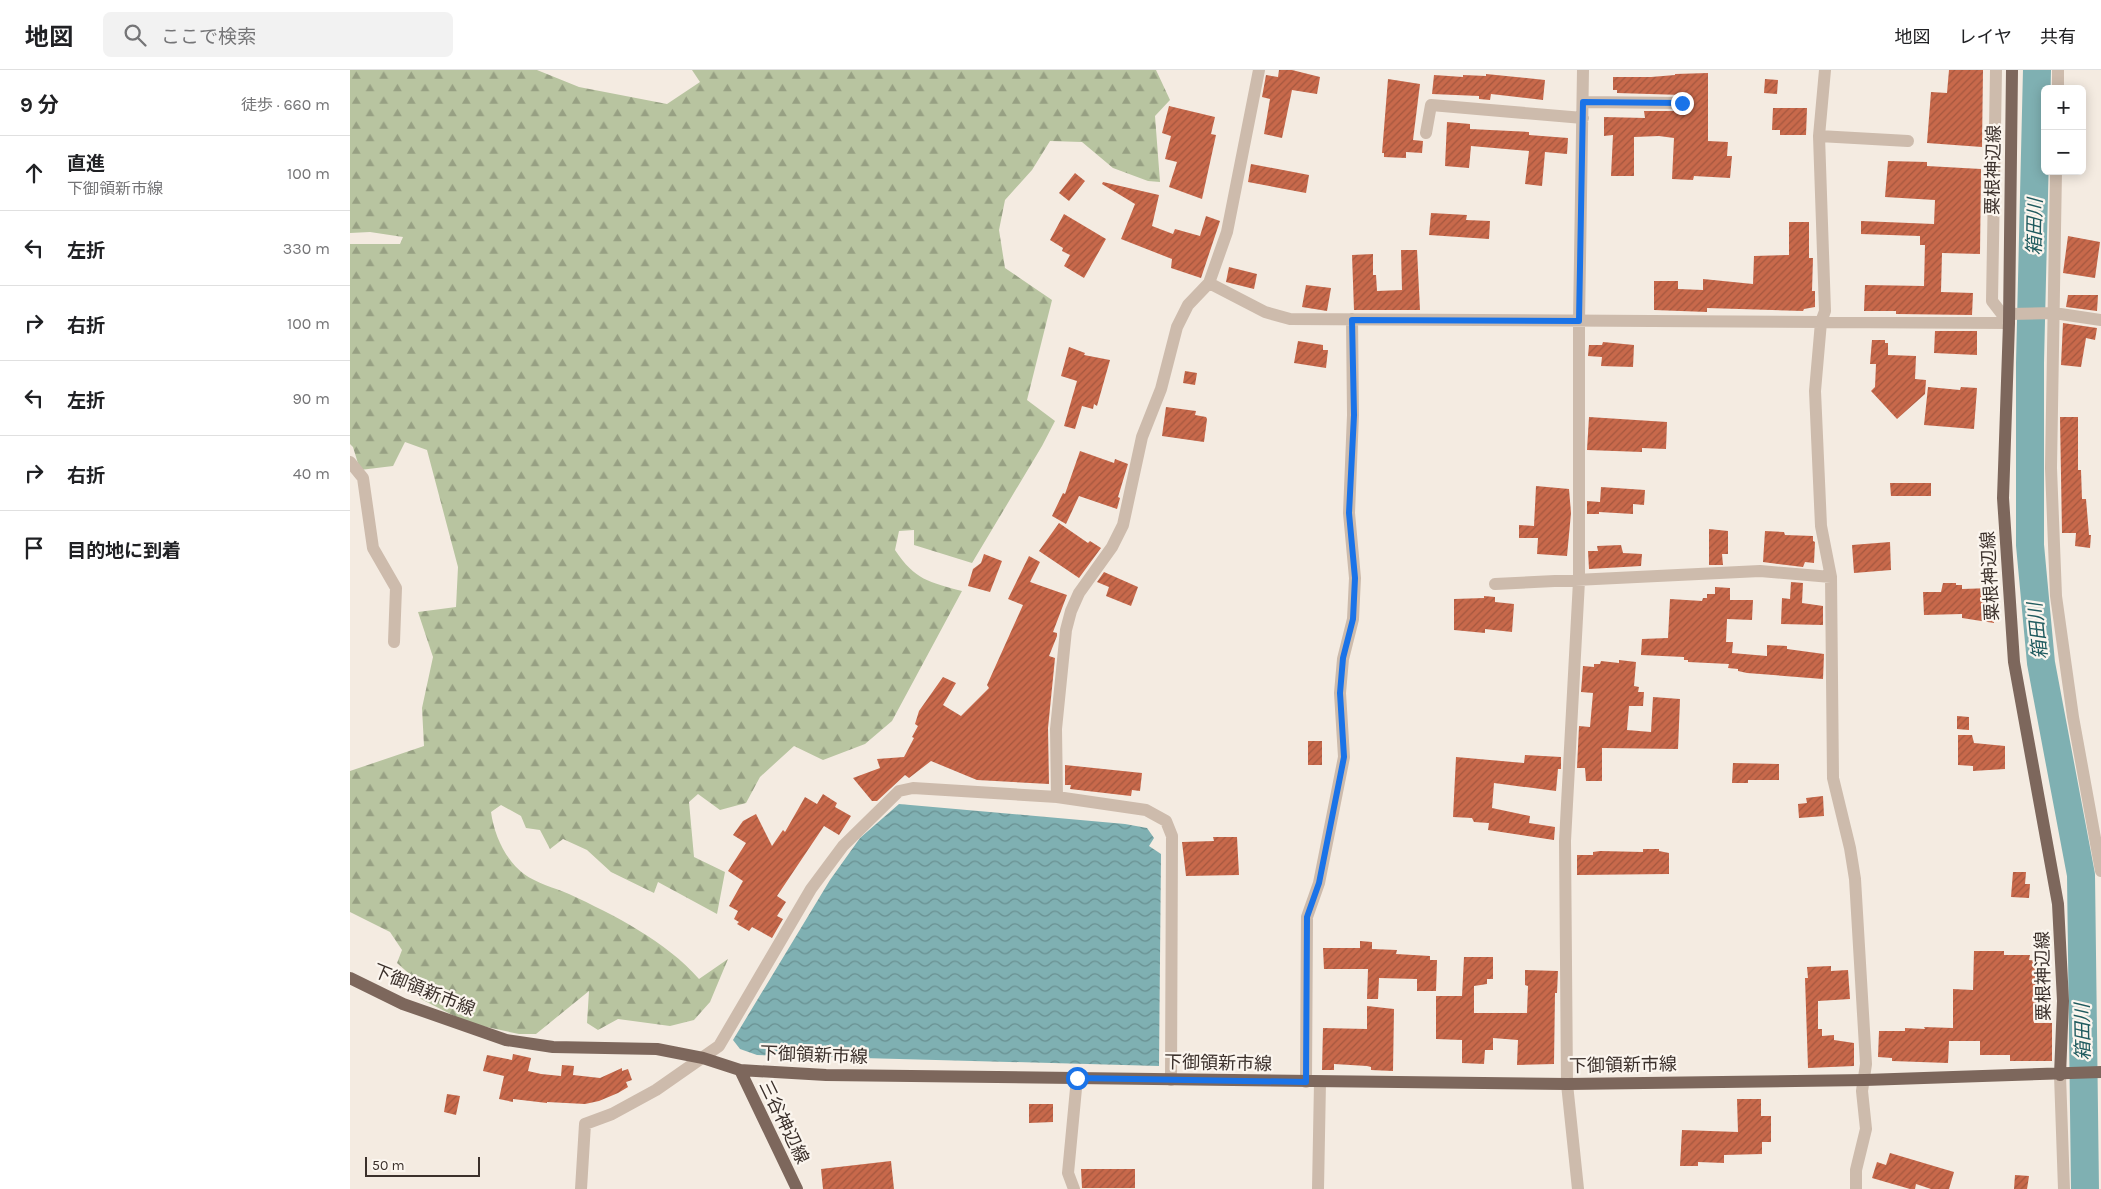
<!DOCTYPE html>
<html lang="ja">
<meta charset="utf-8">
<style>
:root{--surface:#fff;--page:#f2f2f2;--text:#202124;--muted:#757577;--line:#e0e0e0}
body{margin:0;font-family:Karla,"Noto Sans JP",sans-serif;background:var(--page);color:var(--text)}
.controls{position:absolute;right:15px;top:15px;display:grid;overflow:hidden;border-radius:8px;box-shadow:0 2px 12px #0003}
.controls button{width:45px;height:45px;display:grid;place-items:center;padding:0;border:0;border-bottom:1px solid var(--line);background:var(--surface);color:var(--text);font:25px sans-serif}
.scale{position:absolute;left:15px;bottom:12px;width:115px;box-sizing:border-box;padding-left:5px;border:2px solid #3b302b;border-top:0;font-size:14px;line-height:18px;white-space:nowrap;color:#3b302b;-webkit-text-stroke:4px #fbf5ee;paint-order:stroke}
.stop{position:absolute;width:15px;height:15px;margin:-11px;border:4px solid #1a73e8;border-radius:50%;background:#fff}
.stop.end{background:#1a73e8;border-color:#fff;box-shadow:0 1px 5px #0008}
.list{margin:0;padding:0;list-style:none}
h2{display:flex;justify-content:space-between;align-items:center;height:65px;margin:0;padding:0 20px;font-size:21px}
h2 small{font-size:16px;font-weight:400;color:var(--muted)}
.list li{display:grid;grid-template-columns:32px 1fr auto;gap:15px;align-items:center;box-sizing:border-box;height:75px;padding:0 20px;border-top:1px solid var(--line)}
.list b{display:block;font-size:19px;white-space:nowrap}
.list p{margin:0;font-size:16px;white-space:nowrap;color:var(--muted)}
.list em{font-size:16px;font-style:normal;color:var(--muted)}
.icon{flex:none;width:28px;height:28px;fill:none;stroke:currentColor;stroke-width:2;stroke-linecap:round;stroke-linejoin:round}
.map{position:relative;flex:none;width:1751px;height:1119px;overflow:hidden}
header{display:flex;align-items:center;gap:30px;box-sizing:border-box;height:70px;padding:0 25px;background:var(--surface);border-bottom:1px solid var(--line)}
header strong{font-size:24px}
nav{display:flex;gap:28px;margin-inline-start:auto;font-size:18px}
.search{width:350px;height:45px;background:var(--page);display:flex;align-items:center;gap:12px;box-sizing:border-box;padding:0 18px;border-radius:8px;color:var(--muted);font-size:19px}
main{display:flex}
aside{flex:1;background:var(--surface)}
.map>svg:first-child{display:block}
.forest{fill:url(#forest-firs)}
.water{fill:url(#water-waves)}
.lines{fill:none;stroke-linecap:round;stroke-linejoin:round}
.river{stroke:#7fb0b2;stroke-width:28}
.building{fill:url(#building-hatch)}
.minor{stroke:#cdbbac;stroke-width:12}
.major{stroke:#7d675c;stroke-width:12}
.route{stroke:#1a73e8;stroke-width:6}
.labels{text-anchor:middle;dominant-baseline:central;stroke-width:4.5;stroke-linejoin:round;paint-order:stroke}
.street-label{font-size:18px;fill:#3b302b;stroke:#fbf5ee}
.water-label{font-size:19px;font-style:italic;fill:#1f5a5e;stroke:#fbf5ee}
</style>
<header>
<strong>地図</strong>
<div class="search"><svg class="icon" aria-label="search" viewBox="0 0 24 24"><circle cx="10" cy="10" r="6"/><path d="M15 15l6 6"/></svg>ここで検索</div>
<nav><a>地図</a><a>レイヤ</a><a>共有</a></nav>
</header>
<main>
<aside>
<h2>9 分<small>徒歩 · 660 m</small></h2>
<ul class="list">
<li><svg class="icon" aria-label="ahead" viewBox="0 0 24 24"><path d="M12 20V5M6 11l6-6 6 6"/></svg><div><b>直進</b><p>下御領新市線</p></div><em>100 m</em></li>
<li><svg class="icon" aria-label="left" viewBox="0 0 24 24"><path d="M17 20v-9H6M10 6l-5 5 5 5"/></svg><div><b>左折</b></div><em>330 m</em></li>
<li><svg class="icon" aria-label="right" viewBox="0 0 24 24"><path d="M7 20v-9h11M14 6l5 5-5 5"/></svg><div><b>右折</b></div><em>100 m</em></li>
<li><svg class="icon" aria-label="left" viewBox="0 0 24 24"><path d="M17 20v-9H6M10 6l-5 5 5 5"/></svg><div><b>左折</b></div><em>90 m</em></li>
<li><svg class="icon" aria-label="right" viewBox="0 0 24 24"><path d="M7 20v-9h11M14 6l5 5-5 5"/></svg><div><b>右折</b></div><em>40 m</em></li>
<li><svg class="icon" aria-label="arrive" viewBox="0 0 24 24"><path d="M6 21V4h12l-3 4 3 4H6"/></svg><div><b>目的地に到着</b></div></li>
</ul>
</aside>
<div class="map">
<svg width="1751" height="1119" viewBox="0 0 1751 1119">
<defs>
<pattern id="forest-firs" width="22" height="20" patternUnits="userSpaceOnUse" patternTransform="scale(1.25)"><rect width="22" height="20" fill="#b8c4a0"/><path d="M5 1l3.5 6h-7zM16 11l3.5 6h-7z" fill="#97a083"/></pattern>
<pattern id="water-waves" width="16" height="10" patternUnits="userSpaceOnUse" patternTransform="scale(1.25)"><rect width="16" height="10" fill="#7fb0b2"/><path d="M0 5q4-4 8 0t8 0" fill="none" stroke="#699091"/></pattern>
<pattern id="building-hatch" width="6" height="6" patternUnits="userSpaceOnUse" patternTransform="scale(1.25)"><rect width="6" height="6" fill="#c8694b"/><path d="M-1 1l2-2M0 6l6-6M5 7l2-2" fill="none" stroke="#a4573f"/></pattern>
</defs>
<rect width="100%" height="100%" fill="#f4ebe1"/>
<path class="forest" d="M 0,0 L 187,0 L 229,17 L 317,34 L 350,12 L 342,0 L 806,0 L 820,30 L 805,46 L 810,112 L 798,111 L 763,98 L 732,72 L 700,71 L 682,100 L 655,130 L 649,160 L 655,198 L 702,230 L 677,330 L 705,351 L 692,376 L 622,493 L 564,475 L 564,460 L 549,461 L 545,480 C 565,510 579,512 612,521 L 542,651 L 515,674 L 473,690 L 444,676 L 410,707 L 396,733 L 370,740 L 348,724 L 339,732 L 344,787 L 375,802 L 367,844 L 308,812 L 304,823 L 261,802 L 237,780 L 213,769 L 200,779 L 190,760 L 176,758 L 171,746 L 151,735 L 141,742 C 144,764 155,790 174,804 C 186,813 205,818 219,824 C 264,845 316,871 349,909 L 378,889 L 360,932 L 344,950 L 320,956 L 268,949 L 248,960 L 237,953 L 239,921 L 186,964 L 169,964 L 118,953 L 69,928 L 72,915 L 47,893 L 52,880 L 40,862 L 0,842 L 0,701 L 74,676 L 72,638 L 83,587 L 68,542 L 106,537 L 108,497 L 77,380 L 55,372 L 43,396 L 10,400 L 3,377 L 0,374 L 0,174 L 50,174 L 53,167 L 20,162 L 0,163 Z"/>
<path class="water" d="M 549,734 L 775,754 L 797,758 L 804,768 L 799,776 L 811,784 L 809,996 L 407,985 L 390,979 L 383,970 L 480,810 L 510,768 Z"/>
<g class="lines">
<path class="river" d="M 1687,0 L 1680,293 L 1680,475 L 1691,593 L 1731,805 L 1735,1119"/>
</g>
<path class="building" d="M 929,0 L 942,0 L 970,7 L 967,24 L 942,20 L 932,68 L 914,64 L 920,29 L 912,27 L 916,5 L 928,7 Z
M 1599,0 L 1633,0 L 1632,77 L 1577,73 L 1581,22 L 1597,23 Z
M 1358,3 L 1358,71 L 1378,72 L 1377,86 L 1382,86 L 1380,108 L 1344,106 L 1343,110 L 1322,109 L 1324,68 L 1309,66 L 1284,67 L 1284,106 L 1261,106 L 1263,65 L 1254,66 L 1254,47 L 1295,48 L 1294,41 L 1332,41 L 1336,40 L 1340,34 L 1339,29 L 1332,25 L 1267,23 L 1267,20 L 1263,20 L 1263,7 L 1301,7 L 1325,5 L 1325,4 Z
M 1136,4 L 1195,10 L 1193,30 L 1141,24 L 1140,30 L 1129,29 L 1129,26 L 1082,24 L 1084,5 L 1113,7 L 1113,5 L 1136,6 Z
M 1038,9 L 1070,14 L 1063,70 L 1073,71 L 1072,83 L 1056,82 L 1056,88 L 1034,87 L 1034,83 L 1032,83 Z
M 1415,9 L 1428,10 L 1427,24 L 1414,23 Z
M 819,36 L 865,47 L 861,64 L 866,65 L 852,129 L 819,117 L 827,92 L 815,89 L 821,66 L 812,63 Z
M 1423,38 L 1457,38 L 1456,65 L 1430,65 L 1430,60 L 1422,60 Z
M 1097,52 L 1120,54 L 1120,59 L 1179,62 L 1179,65 L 1218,68 L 1217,84 L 1195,82 L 1192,116 L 1175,114 L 1179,81 L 1121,76 L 1119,98 L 1095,96 Z
M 1538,91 L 1577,92 L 1577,96 L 1631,99 L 1630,184 L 1592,183 L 1591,222 L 1623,223 L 1622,245 L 1546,244 L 1546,241 L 1514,241 L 1515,215 L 1574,216 L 1575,175 L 1570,175 L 1570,166 L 1511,164 L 1511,151 L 1584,154 L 1585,130 L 1535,127 Z
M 901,94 L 959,105 L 956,123 L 898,112 Z
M 725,103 L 735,111 L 719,131 L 709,123 Z
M 753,112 L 809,125 L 802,156 L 823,164 L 825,159 L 850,166 L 856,146 L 870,151 L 851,208 L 821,198 L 822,189 L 771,169 L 785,134 L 752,114 Z
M 1081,143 L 1117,145 L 1116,150 L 1140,151 L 1139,169 L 1079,165 Z
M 714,144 L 756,169 L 734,208 L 714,196 L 720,185 L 712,181 L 713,178 L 700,170 Z
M 1439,152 L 1459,152 L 1459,188 L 1463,188 L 1462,221 L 1465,221 L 1465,237 L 1454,239 L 1453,241 L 1357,238 L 1357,242 L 1304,240 L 1304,211 L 1328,211 L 1328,219 L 1353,220 L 1353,209 L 1403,214 L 1404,186 L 1439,185 Z
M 1718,166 L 1750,172 L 1745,208 L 1713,203 Z
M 1051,180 L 1067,180 L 1070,240 L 1004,240 L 1002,185 L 1023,184 L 1023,205 L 1026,205 L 1027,221 L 1052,220 Z
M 879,197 L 907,204 L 904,219 L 876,212 Z
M 956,215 L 981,218 L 977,241 L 952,237 Z
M 1718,225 L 1748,225 L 1747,241 L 1716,237 Z
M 1713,253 L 1747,258 L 1745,270 L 1736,268 L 1731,297 L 1711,295 Z
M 1585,261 L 1627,261 L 1627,285 L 1584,283 Z
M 1522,270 L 1535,270 L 1535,273 L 1538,273 L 1538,285 L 1566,286 L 1565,309 L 1576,310 L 1575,324 L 1547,349 L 1521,321 L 1525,317 L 1526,294 L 1520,294 Z
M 948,271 L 973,275 L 973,280 L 978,280 L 976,298 L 944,293 Z
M 1253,272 L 1284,275 L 1283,297 L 1251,296 L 1252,287 L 1238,286 L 1239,275 L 1252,275 Z
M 719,277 L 735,283 L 734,285 L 760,290 L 747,336 L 744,334 L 743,339 L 732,336 L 725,359 L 714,356 L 727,311 L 711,306 Z
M 835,301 L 847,303 L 845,315 L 833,313 Z
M 1578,317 L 1610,320 L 1611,317 L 1627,318 L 1624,359 L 1574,355 Z
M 816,337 L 846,341 L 845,345 L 856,347 L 857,349 L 854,372 L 812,366 Z
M 1239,347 L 1317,352 L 1316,379 L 1292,378 L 1292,382 L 1237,380 Z
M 1710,347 L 1728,347 L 1728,400 L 1731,400 L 1732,429 L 1736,429 L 1739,465 L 1741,465 L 1740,478 L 1725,476 L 1726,463 L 1712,463 Z
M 730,381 L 764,393 L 765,389 L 778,394 L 768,427 L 770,428 L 767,439 L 729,426 L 716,454 L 702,446 L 713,423 L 715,424 Z
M 1540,413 L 1581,413 L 1581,426 L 1541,426 Z
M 1186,416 L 1219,419 L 1221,443 L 1217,486 L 1187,484 L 1188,468 L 1169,468 L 1169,455 L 1184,456 Z
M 1251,417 L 1295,420 L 1294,435 L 1283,434 L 1283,444 L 1249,442 L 1249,444 L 1237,444 L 1237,431 L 1250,432 Z
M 709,453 L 738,473 L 740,471 L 751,478 L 729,508 L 689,481 Z
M 1359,459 L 1378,461 L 1378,484 L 1372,484 L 1373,495 L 1359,495 Z
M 1415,461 L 1434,462 L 1435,465 L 1463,466 L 1463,471 L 1465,472 L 1464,493 L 1455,492 L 1453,497 L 1413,492 Z
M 1540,472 L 1541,500 L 1504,503 L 1502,475 Z
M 1271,475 L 1273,483 L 1292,484 L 1291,496 L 1239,499 L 1238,481 L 1248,481 L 1247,476 Z
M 634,484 L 652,491 L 640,522 L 618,516 L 623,499 L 631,493 Z
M 679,486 L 690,492 L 680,512 L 717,525 L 703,562 L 707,563 L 707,566 L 699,586 L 705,588 L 698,658 L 699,714 L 627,710 L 581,691 L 559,708 L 555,705 L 527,731 L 522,731 L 503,708 L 530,698 L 527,689 L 554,687 L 564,668 L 562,667 L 568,656 L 565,654 L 569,641 L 593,607 L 606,613 L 593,635 L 611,646 L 639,618 L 637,615 L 673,535 L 658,529 Z
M 754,502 L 788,517 L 781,536 L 756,526 L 759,517 L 747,512 Z
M 1441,512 L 1453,513 L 1452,533 L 1473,536 L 1473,555 L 1431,554 L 1432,528 L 1440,529 Z
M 1593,513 L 1606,513 L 1606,515 L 1612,515 L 1612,519 L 1642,518 L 1644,553 L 1612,548 L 1612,544 L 1574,545 L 1573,522 L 1591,522 Z
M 1365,517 L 1380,518 L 1380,530 L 1403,530 L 1402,550 L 1377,549 L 1376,572 L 1383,572 L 1382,583 L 1417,586 L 1417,575 L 1437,576 L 1437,579 L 1474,584 L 1473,609 L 1397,603 L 1388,601 L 1388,599 L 1378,598 L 1379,594 L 1338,592 L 1338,590 L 1334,590 L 1334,587 L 1291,585 L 1292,569 L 1318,568 L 1320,529 L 1352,531 L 1353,528 L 1357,528 L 1357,524 L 1365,524 Z
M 1134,526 L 1145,527 L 1145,532 L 1164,534 L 1162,562 L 1135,559 L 1135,563 L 1104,560 L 1104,529 L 1134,528 Z
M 1269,590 L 1286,592 L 1284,616 L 1289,617 L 1288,622 L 1294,622 L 1293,636 L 1279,636 L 1277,660 L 1301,662 L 1303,627 L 1330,629 L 1328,679 L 1252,678 L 1252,711 L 1236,711 L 1235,698 L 1227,698 L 1229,656 L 1240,657 L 1243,623 L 1231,622 L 1233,596 L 1244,597 L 1244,594 L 1250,594 L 1251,591 L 1269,593 Z
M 1607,646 L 1619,647 L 1619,660 L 1607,659 Z
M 1608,665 L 1622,665 L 1624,673 L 1655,676 L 1655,699 L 1623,701 L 1623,696 L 1608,695 Z
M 958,671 L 972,671 L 972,695 L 958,695 Z
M 1175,685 L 1211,687 L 1211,699 L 1208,699 L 1206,721 L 1144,713 L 1142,738 L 1180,746 L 1179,753 L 1205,757 L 1204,770 L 1138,760 L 1139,753 L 1124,752 L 1122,748 L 1103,747 L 1106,687 L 1174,693 Z
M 1383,693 L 1429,694 L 1429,710 L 1398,710 L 1398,713 L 1382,713 Z
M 715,695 L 792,703 L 790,721 L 782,720 L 781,726 L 720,719 L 721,715 L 715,715 Z
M 473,724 L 487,733 L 485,737 L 501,746 L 489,765 L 474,756 L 427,826 L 436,832 L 427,846 L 433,849 L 422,868 L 402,857 L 399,861 L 387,854 L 389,852 L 384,849 L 388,841 L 379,836 L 393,811 L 378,801 L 396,773 L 383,765 L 393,751 L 406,744 L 422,776 L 433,760 L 435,762 L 455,727 L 467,734 Z
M 1473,726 L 1474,746 L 1449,748 L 1448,734 L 1457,733 L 1456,728 Z
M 863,767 L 887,767 L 889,805 L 836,806 L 832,772 L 864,771 Z
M 1293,779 L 1309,779 L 1309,781 L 1319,783 L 1319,804 L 1227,805 L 1227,785 L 1243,785 L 1243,782 L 1250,781 L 1293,782 Z
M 1663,802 L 1676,802 L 1675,814 L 1680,814 L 1679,828 L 1661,827 Z
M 1010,871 L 1022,872 L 1022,879 L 1047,880 L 1046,884 L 1080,886 L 1080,890 L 1087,890 L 1086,921 L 1067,921 L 1067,909 L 1029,908 L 1028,929 L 1017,929 L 1018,899 L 974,899 L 973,878 L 1010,878 Z
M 1624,881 L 1654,881 L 1654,885 L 1680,885 L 1679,890 L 1696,892 L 1696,915 L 1688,915 L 1684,953 L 1702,953 L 1702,991 L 1660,991 L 1660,985 L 1630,985 L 1630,971 L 1599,971 L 1598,993 L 1542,991 L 1542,988 L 1528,987 L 1529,961 L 1555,961 L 1555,958 L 1575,959 L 1574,957 L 1603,958 L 1603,919 L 1623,920 Z
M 1114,887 L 1143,887 L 1143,909 L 1137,909 L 1137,914 L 1124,916 L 1124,943 L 1177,943 L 1178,916 L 1175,915 L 1175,900 L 1208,901 L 1207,923 L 1205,923 L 1204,994 L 1167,995 L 1168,970 L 1143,968 L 1143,980 L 1135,980 L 1134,994 L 1112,993 L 1112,970 L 1086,969 L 1086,926 L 1112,926 Z
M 1481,896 L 1481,901 L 1498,900 L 1500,929 L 1468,931 L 1468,959 L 1472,959 L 1472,966 L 1484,965 L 1484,970 L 1504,973 L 1504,996 L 1458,998 L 1455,908 L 1458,908 L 1457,897 Z
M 1017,936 L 1044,939 L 1043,1001 L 1021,1000 L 1021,997 L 1017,996 L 984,994 L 984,1000 L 972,1000 L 973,958 L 1017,959 Z
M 163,984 L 181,988 L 178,1001 L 191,1004 L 211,1006 L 212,995 L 224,996 L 223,1005 L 250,1008 L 272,998 L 272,1001 L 278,999 L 282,1010 L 276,1012 L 278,1017 L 268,1023 L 249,1031 L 235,1034 L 197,1032 L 197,1033 L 163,1029 L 163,1032 L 149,1029 L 154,1006 L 133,1001 L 137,985 L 162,990 Z
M 97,1024 L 110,1026 L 106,1045 L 94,1042 Z
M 1387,1029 L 1411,1029 L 1411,1046 L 1421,1046 L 1421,1072 L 1412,1072 L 1412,1084 L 1374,1085 L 1374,1093 L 1348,1092 L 1348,1096 L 1330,1096 L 1332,1060 L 1388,1062 Z
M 679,1034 L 703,1034 L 703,1052 L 679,1053 Z
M 1540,1083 L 1604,1102 L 1599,1119 L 1581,1119 L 1566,1114 L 1565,1119 L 1560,1119 L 1522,1108 L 1527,1092 L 1536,1095 Z
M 541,1091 L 544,1119 L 473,1119 L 471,1099 Z
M 731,1099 L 785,1099 L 785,1118 L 732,1118 Z
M 1665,1105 L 1679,1106 L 1677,1119 L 1664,1119 Z"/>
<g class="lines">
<path class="minor" d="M 1475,0 L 1469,66 L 1475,241 L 1471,252 L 1465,321 L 1471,456 L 1481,507 L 1483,708 L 1500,778 L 1505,809 L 1516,994 L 1512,1021 L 1516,1059 L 1506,1100 L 1506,1119
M 1646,0 L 1642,231 L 1659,253
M 1708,19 L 1708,0
M 1233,32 L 1332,33
M 1076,63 L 1081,35 L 1233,48
M 1469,66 L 1558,71
M 1706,101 L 1701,398 L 1706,526 L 1723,647 L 1751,801
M 859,213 L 915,242 L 940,249 L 1659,253
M 1659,244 L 1704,243 L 1751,250
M 0,392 L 13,408 L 23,478 L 46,518 L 44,572
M 1145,514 L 1410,501 L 1481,507
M 707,727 L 706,659 L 716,560 L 721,541 L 729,523 L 762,477 L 773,455 L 792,367 L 811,319 L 827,257 L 838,235 L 859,213 L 877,162 L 909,0
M 1710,1005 L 1714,1119
M 956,1012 L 957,847 L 969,813 L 994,687 L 990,623 L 993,589 L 1003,549 L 1005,508 L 999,443 L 1003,345 L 1002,249
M 231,1119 L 235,1054 L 262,1044 L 306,1020 L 369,976 L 461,819 L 493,776 L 549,721 L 563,718 L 707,727 L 796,740 L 816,751 L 822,766 L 821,1010
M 724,1119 L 718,1103 L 727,1008
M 968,1119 L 970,1012
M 1228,1119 L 1217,1014 L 1215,771 L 1229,511 L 1229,251 L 1233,0"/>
<path class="major" d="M 1662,0 L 1659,253 L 1653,428 L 1664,592 L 1708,834 L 1713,931 L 1710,1005
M 0,908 L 53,934 L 156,970 L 203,977 L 307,979 L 353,988 L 390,1000 L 476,1005 L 1217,1014 L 1515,1010 L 1751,1002
M 390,1000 L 447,1119"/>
</g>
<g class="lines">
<path class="route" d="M 727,1008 L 956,1012 L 957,847 L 969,813 L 994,687 L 990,623 L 993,588 L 1003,549 L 1005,508 L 999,443 L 1004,345 L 1002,250 L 1229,251 L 1233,32 L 1332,33"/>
</g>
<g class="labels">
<g class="street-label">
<text transform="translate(1643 100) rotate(-89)">粟根神辺線</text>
<text transform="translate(1640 506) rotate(-93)">粟根神辺線</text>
<text transform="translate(1693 906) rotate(-91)">粟根神辺線</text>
<text transform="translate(74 920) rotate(22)">下御領新市線</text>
<text transform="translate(464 985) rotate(2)">下御領新市線</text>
<text transform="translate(868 993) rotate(1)">下御領新市線</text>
<text transform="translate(1273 995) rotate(-1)">下御領新市線</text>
<text transform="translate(434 1052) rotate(64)">三谷神辺線</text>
</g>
<g class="water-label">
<text transform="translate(1685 157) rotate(-89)">箱田川</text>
<text transform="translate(1688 561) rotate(-96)">箱田川</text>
<text transform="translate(1733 962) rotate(-91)">箱田川</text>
</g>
</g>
</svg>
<div class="controls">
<button>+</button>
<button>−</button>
</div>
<div class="scale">50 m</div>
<div class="stop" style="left:727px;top:1008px"></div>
<div class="stop end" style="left:1332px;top:33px"></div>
</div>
</main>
